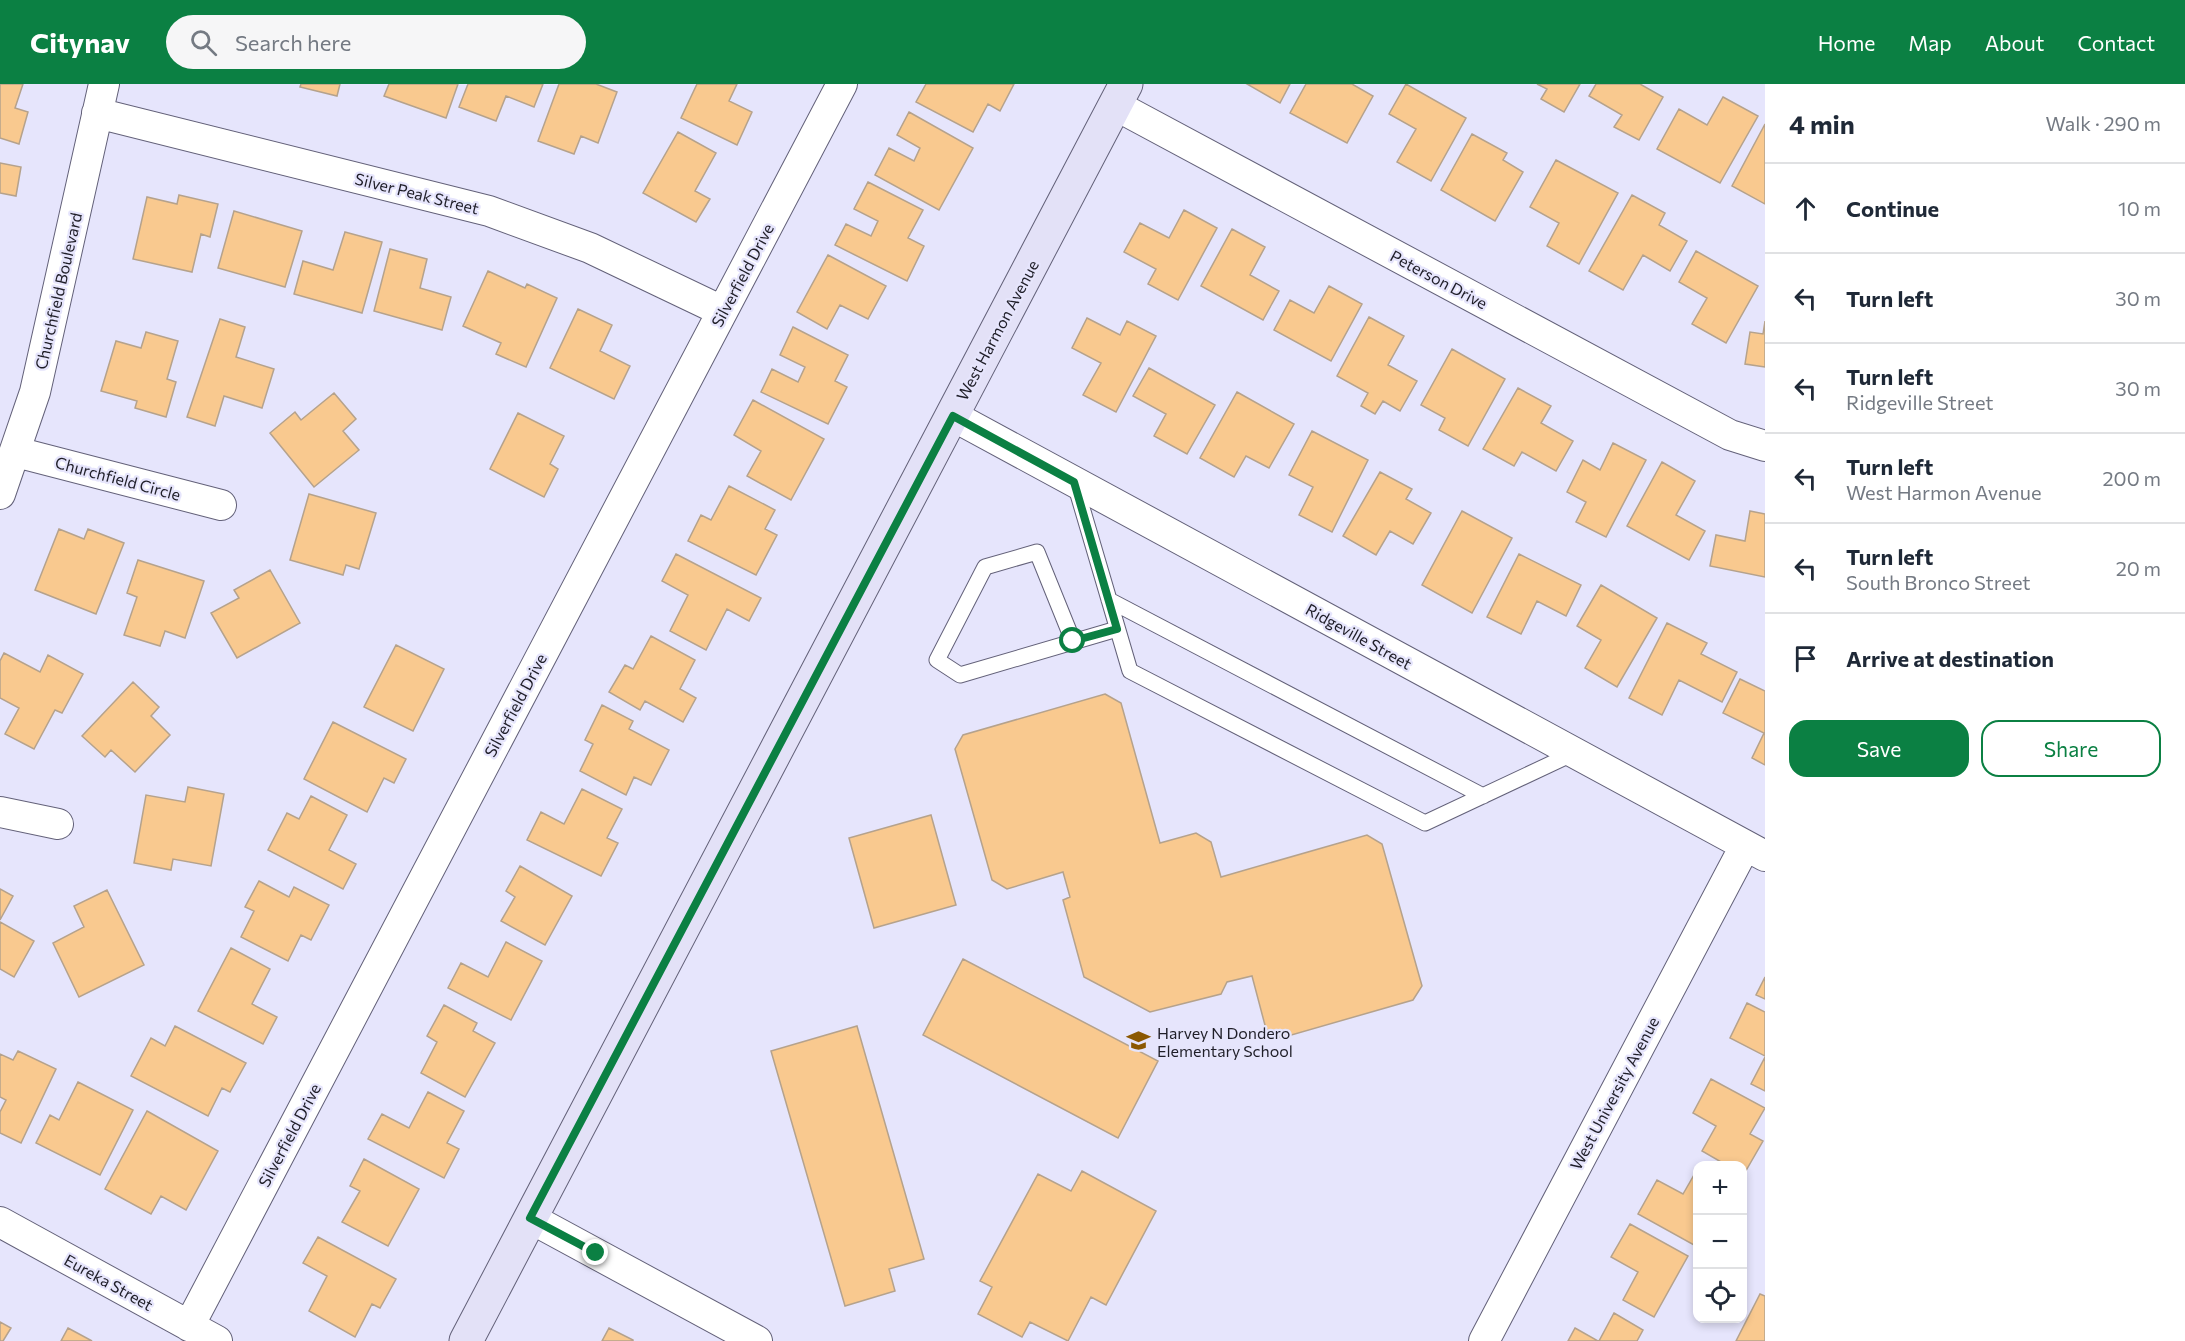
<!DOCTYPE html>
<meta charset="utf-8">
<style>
:root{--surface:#fff;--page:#f6f6f7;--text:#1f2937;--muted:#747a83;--line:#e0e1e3;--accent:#0b8043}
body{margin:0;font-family:Commissioner,sans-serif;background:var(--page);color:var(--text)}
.controls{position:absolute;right:18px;bottom:18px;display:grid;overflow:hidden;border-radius:12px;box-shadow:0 3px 9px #0003}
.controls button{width:54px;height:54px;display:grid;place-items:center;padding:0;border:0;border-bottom:2px solid var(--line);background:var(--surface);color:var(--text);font:30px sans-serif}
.stop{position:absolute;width:18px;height:18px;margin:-14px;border:4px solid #0b8043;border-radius:50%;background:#fff}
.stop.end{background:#0b8043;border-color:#fff;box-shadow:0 2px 6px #0008}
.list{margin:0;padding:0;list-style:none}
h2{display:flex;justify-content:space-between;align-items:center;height:78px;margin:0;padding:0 24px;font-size:26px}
h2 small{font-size:20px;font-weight:400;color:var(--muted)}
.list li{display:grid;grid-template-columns:39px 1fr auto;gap:18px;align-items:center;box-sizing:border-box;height:90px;padding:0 24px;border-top:2px solid var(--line)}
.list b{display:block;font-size:22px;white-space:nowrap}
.list p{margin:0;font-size:20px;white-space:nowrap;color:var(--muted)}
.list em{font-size:20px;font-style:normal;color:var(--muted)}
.actions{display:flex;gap:12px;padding:18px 24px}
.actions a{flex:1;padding:14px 0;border:2px solid var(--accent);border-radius:18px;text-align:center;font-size:21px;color:var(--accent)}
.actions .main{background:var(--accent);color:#fff}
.icon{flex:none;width:33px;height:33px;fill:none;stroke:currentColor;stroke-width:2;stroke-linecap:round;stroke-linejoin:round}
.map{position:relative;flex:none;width:1765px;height:1257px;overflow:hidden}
header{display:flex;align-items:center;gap:36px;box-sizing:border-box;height:84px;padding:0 30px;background:var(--accent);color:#fff}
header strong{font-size:28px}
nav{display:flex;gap:33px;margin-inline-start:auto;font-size:21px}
.search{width:420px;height:54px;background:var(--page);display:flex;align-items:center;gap:15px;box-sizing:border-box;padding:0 21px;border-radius:33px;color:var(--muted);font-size:22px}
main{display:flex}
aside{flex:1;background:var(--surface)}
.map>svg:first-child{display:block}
.building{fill:#f9c98f;stroke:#b5a28c;stroke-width:1.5}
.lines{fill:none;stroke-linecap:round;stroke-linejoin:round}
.lane-casing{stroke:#636179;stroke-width:17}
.street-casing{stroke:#636179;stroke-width:32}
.secondary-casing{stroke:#636179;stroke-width:35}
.lane{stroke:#fff;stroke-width:15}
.street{stroke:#fff;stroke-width:30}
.secondary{stroke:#e3e1f7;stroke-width:33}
.route{stroke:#0b8043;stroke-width:8}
.labels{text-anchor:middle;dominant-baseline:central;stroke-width:4.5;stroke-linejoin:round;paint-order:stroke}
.street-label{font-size:16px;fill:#1f1e28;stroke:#e6e5fc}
.poi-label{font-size:16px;fill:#1f1e28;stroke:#e6e5fc;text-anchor:start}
</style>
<header>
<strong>Citynav</strong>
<div class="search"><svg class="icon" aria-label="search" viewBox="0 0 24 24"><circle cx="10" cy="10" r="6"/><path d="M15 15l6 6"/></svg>Search here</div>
<nav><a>Home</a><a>Map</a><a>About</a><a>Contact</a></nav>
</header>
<main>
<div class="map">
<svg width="1765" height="1257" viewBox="0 0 1765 1257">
<rect width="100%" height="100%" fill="#e6e5fc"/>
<path class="building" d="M 0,0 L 23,0 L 15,24 L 28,28 L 19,60 L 0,54 Z
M 301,0 L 340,0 L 337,12 L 300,3 Z
M 389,0 L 458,0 L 446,34 L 384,12 Z
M 468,0 L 543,0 L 534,23 L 506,12 L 496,37 L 459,23 Z
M 559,0 L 596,0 L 617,8 L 598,59 L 581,52 L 574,70 L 538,57 Z
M 697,0 L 737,0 L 729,17 L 752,28 L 737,61 L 681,34 Z
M 926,0 L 1014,0 L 1000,27 L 988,20 L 973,48 L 916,18 Z
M 1247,0 L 1290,0 L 1280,19 Z
M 1306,0 L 1352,0 L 1373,12 L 1347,59 L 1290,29 Z
M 1406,0 L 1466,34 L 1431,97 L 1397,78 L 1416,45 L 1389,30 Z
M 1537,0 L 1580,0 L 1564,28 L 1541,15 L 1547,5 Z
M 1596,0 L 1640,0 L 1663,13 L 1639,56 L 1614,43 L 1622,31 L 1589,12 Z
M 1723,13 L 1758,32 L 1720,99 L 1657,65 L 1679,25 L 1707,41 Z
M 909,28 L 973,64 L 939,126 L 875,91 L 889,64 L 914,77 L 920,64 L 897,51 Z
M 1765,40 L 1765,120 L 1732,102 Z
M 678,48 L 716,69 L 695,107 L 710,115 L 696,138 L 643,109 Z
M 1472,50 L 1507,69 L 1503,76 L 1523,88 L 1495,137 L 1441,106 Z
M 1556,76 L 1618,109 L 1579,180 L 1547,162 L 1559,139 L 1530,123 Z
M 0,79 L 21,83 L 16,112 L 0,109 Z
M 868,98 L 923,126 L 908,154 L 924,162 L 907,197 L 835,161 L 846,140 L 871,152 L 878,137 L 854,125 Z
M 179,111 L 218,120 L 210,153 L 201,150 L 192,188 L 133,175 L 147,113 L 177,120 Z
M 1632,111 L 1665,129 L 1659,141 L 1687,157 L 1670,187 L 1643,171 L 1623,206 L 1589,187 Z
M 1184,126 L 1217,144 L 1178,216 L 1148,200 L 1156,185 L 1124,168 L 1140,139 L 1169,154 Z
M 234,127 L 302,147 L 285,203 L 218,184 Z
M 1232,145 L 1265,163 L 1250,191 L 1279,207 L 1263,236 L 1201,202 Z
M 345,148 L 382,158 L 362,229 L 294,210 L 303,177 L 333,186 Z
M 390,165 L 427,175 L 420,204 L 451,213 L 442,246 L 374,227 Z
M 1696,167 L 1758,202 L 1726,259 L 1692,240 L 1707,214 L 1679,198 Z
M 828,171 L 886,202 L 868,235 L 840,221 L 827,245 L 797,228 Z
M 488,187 L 525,204 L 527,200 L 557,214 L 526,283 L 496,270 L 501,259 L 463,242 Z
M 1329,202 L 1362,220 L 1331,277 L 1274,246 L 1290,216 L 1314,229 Z
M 578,225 L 612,241 L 600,267 L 630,282 L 614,315 L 550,284 Z
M 1369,233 L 1404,252 L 1388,281 L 1417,297 L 1400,327 L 1383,317 L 1375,330 L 1361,322 L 1368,309 L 1337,292 Z
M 1087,234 L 1120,251 L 1127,237 L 1156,252 L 1116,328 L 1083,311 L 1101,279 L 1072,264 Z
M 220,235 L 245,243 L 236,273 L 274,285 L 262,324 L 224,312 L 215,342 L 187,333 Z
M 1765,237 L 1765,283 L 1745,280 L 1750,248 L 1763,250 Z
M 793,243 L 848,271 L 835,297 L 847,303 L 828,340 L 761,308 L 772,285 L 798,298 L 805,283 L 780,271 Z
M 146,248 L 178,257 L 167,295 L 176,298 L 166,333 L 135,324 L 137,317 L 101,307 L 116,257 L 141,264 Z
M 1452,265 L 1505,295 L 1468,362 L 1439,346 L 1445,334 L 1421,321 Z
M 1149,284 L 1215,321 L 1187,370 L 1154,352 L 1166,330 L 1133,312 Z
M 1518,304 L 1551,322 L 1541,339 L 1573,357 L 1556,387 L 1522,368 L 1514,382 L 1483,365 Z
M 1237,308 L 1294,340 L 1269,384 L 1246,372 L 1234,393 L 1200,374 Z
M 334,309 L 356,335 L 343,347 L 359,366 L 314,403 L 270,349 L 295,328 L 301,336 Z
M 753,316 L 824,355 L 791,416 L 747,392 L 761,367 L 734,351 Z
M 518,329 L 564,352 L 550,380 L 558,385 L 544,413 L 490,385 Z
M 1312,347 L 1368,376 L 1332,448 L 1299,431 L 1313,403 L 1289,391 Z
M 1613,359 L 1646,376 L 1606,453 L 1576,438 L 1586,418 L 1567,408 L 1583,376 L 1600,386 Z
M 1662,378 L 1695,397 L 1676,431 L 1705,447 L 1689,476 L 1627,442 Z
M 1380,388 L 1412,405 L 1406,415 L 1431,429 L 1413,460 L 1390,447 L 1376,471 L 1343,452 Z
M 729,402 L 775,426 L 765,445 L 777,451 L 756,491 L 688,457 L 701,431 L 711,436 Z
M 309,410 L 376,429 L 359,485 L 346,481 L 343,491 L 290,476 Z
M 1462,427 L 1512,454 L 1472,529 L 1422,501 Z
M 1750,427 L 1765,430 L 1765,493 L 1710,482 L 1716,451 L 1745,457 Z
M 59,445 L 84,455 L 88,445 L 124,459 L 96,530 L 35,506 Z
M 676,470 L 761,514 L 749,537 L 727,525 L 706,566 L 670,547 L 688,511 L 662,497 Z
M 1519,470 L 1581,501 L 1566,532 L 1537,517 L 1521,550 L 1487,533 Z
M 138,476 L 204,497 L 185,554 L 165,547 L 160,562 L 124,551 L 137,513 L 127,509 Z
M 270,486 L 300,539 L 237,574 L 211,529 L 239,514 L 234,506 Z
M 1601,501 L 1657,534 L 1617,603 L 1585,584 L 1601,556 L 1577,542 Z
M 1667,539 L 1707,559 L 1701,570 L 1737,588 L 1722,618 L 1679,596 L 1662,631 L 1629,614 Z
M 651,552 L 695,576 L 680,605 L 696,614 L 683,638 L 645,617 L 640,626 L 609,608 L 625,581 L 633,585 Z
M 396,561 L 444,585 L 413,647 L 364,623 Z
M 4,569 L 40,588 L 48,571 L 83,590 L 62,629 L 55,626 L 34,665 L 5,650 L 19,624 L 0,614 L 0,577 Z
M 1740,595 L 1765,607 L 1765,681 L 1752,674 L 1764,649 L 1723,629 Z
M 133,598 L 159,623 L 151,632 L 170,651 L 135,688 L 111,666 L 105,673 L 82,652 Z
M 1105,610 L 1121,619 L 1160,759 L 1196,749 L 1211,758 L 1221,793 L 1367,751 L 1382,760 L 1422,902 L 1413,916 L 1281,954 L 1266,945 L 1252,892 L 1227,898 L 1221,910 L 1150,928 L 1084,893 L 1063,816 L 1070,813 L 1063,788 L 1007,805 L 992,796 L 955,665 L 963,651 Z
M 602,621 L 633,637 L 629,645 L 669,666 L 651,701 L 634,693 L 626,711 L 580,687 L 593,660 L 585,656 Z
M 333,638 L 406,675 L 394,699 L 384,694 L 367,728 L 304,695 Z
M 188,703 L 224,710 L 211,782 L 173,775 L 171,786 L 134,779 L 146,711 L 185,718 Z
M 582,705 L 622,725 L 607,754 L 618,759 L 601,792 L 527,756 L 541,728 L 564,740 Z
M 311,712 L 347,731 L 329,766 L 356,780 L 343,805 L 268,766 L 287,729 L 299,735 Z
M 931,731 L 956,821 L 874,844 L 849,754 Z
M 520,782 L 572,812 L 545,861 L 501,837 L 515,813 L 506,807 Z
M 259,797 L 289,813 L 294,803 L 329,821 L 311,856 L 301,851 L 288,877 L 241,853 L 254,827 L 245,823 Z
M 0,805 L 13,812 L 0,836 Z
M 107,806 L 144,881 L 79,913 L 53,859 L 84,843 L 74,822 Z
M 0,838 L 34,857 L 14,893 L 0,885 Z
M 506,858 L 542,877 L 511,936 L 448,904 L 461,879 L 488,893 Z
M 231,864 L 270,885 L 252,920 L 277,933 L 263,960 L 198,927 Z
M 963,875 L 1158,977 L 1118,1054 L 923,951 Z
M 1765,893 L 1765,915 L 1756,911 Z
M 1747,919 L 1765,928 L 1765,972 L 1730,954 Z
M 444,921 L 477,939 L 473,947 L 495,959 L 465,1013 L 421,989 L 437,958 L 427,952 Z
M 175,942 L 246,979 L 230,1008 L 222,1004 L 208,1032 L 131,992 L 151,954 L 165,962 Z
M 857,942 L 924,1175 L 889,1185 L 895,1207 L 845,1222 L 771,967 Z
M 18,967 L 56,985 L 21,1059 L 0,1049 L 0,1028 L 6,1016 L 0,1013 L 0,970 L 13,976 Z
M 1765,973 L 1765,1007 L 1751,1000 Z
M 1711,995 L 1765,1024 L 1750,1050 L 1763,1057 L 1744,1090 L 1742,1089 L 1742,1082 L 1728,1082 L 1702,1067 L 1716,1042 L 1693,1029 Z
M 78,998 L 133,1026 L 100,1091 L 36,1059 L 50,1031 L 59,1036 Z
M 428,1008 L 464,1027 L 447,1059 L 459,1065 L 444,1094 L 368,1055 L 382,1030 L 409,1044 Z
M 147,1027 L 218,1067 L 186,1126 L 161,1112 L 151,1130 L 105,1105 Z
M 364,1075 L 419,1105 L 388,1162 L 342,1138 L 360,1107 L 350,1102 Z
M 1698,1084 L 1698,1154 L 1694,1161 L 1638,1130 L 1657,1096 L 1683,1110 Z
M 1082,1087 L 1156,1127 L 1106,1221 L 1091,1213 L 1068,1257 L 1030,1238 L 1022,1253 L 978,1230 L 992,1203 L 980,1197 L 1038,1090 L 1071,1107 Z
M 1630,1140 L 1688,1172 L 1654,1233 L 1623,1216 L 1638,1188 L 1611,1173 Z
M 318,1153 L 396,1195 L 380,1224 L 372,1220 L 355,1253 L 309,1227 L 327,1192 L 303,1179 Z
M 1760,1210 L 1765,1212 L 1765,1257 L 1736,1257 Z
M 1614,1229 L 1643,1246 L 1637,1257 L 1599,1257 Z
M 0,1238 L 11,1244 L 3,1257 L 0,1257 Z
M 68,1244 L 92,1257 L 61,1257 Z
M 609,1244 L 633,1256 L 633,1257 L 602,1257 Z
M 1575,1244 L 1598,1257 L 1568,1257 Z"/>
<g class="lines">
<defs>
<path id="lane" d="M 1075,400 L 1130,587 L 1425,739 L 1574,669
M 1109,516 L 1483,712
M 1073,557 L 1037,468 L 985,483 L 937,576 L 960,591 L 1117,545"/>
<path id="street" d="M 1115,21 L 1730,351 L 1765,362
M 97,29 L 489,127 L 590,164 L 722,227
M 953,332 L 1765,772
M 16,368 L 221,421
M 0,410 L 35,308 L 104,0
M 0,728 L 58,740
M 530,1134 L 757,1257
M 0,1138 L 217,1257
M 189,1242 L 842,0
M 1484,1257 L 1745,762"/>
<path id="secondary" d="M 466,1257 L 1126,0"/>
</defs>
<use href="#lane" class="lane-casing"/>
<use href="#street" class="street-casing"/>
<use href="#secondary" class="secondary-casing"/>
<use href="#lane" class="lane"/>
<use href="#street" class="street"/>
<use href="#secondary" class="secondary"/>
</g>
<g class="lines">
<path class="route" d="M 596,1169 L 530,1134 L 953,332 L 1074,398 L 1117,545 L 1073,557"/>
</g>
<defs>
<symbol id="school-bare" viewBox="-9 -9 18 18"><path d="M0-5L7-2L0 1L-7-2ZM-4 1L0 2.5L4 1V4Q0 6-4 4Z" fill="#8b5802" stroke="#e6e5fc" stroke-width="2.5" paint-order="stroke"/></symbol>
</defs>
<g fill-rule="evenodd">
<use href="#school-bare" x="1122" y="940" width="33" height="33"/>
</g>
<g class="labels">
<g class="street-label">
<text transform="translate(417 109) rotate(14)">Silver Peak Street</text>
<text transform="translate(742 191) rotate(-62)">Silverfield Drive</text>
<text transform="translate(1439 195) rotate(28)">Peterson Drive</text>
<text transform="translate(58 207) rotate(-77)">Churchfield Boulevard</text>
<text transform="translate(997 246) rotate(-62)">West Harmon Avenue</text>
<text transform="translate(118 394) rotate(15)">Churchfield Circle</text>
<text transform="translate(1359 552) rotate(29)">Ridgeville Street</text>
<text transform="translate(515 621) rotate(-62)">Silverfield Drive</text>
<text transform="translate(1614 1009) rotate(-62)">West University Avenue</text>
<text transform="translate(289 1051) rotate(-62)">Silverfield Drive</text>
<text transform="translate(109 1198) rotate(29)">Eureka Street</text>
</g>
<g class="poi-label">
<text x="1157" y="948">Harvey N Dondero<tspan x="1157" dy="18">Elementary School</tspan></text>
</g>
</g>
</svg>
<div class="controls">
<button>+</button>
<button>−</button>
<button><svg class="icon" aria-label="locate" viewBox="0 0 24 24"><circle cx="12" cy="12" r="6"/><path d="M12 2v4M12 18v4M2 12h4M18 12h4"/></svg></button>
</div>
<div class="stop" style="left:1073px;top:557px"></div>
<div class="stop end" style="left:596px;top:1169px"></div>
</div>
<aside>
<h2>4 min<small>Walk · 290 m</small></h2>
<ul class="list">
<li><svg class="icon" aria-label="ahead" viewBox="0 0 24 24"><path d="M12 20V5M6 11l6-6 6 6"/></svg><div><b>Continue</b></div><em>10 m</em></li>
<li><svg class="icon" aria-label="left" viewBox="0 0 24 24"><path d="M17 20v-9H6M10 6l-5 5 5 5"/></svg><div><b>Turn left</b></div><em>30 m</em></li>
<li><svg class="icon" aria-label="left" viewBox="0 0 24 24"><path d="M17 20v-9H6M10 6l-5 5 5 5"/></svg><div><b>Turn left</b><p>Ridgeville Street</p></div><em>30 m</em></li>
<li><svg class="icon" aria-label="left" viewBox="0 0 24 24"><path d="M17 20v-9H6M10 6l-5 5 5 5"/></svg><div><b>Turn left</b><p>West Harmon Avenue</p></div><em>200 m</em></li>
<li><svg class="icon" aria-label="left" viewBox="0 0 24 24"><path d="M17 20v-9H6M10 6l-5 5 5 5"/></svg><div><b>Turn left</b><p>South Bronco Street</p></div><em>20 m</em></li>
<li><svg class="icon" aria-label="arrive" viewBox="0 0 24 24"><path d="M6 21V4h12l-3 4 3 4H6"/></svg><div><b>Arrive at destination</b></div></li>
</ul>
<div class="actions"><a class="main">Save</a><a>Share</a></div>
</aside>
</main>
